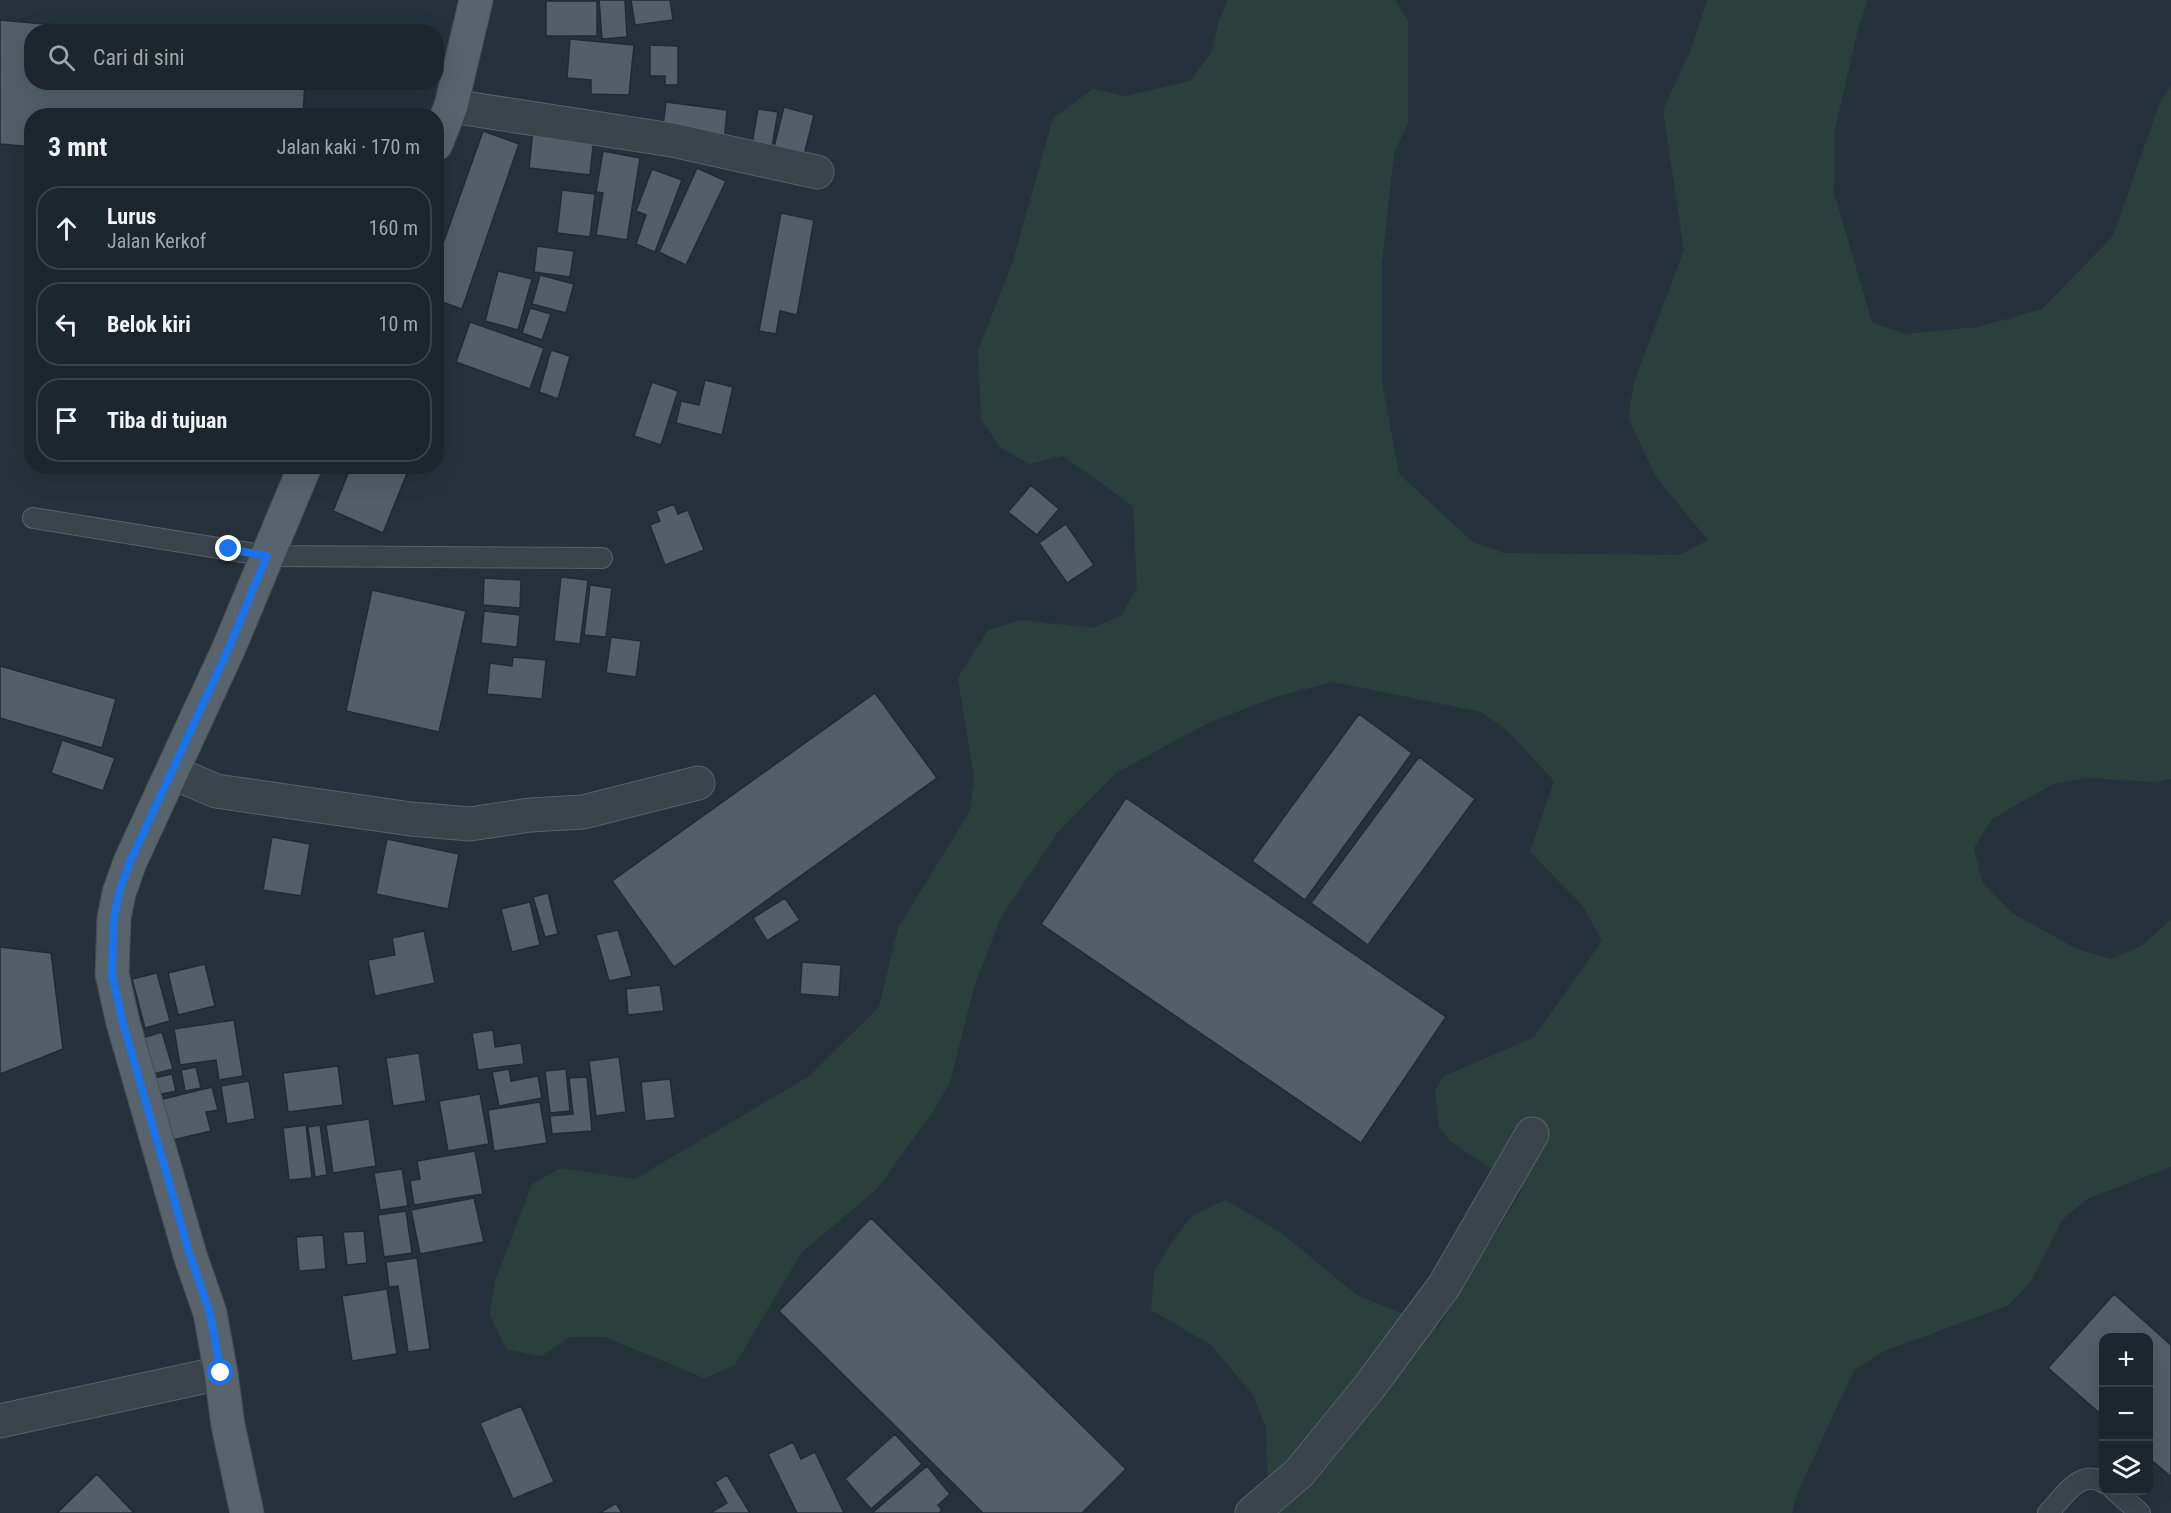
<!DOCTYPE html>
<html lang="id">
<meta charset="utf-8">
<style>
:root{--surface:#1c262c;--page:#252e34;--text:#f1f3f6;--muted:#a0a5a9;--line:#3a4348}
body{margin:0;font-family:"Roboto Condensed",sans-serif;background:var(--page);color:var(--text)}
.controls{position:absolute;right:18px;bottom:18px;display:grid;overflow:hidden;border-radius:12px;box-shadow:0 6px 24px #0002}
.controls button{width:54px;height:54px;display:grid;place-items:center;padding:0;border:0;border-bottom:2px solid var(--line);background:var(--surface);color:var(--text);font:30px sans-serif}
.stop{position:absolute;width:18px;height:18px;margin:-14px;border:4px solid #1a73e8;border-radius:50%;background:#fff}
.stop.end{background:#1a73e8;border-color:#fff;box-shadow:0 2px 6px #0008}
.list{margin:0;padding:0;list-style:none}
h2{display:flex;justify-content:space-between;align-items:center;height:78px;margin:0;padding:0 24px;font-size:26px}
h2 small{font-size:20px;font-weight:400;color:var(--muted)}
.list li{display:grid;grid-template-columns:39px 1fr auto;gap:18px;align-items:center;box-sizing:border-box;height:84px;margin:0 12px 12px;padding:0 12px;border:2px solid var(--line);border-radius:24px}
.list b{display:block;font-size:22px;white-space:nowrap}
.list p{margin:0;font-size:20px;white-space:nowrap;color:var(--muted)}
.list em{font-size:20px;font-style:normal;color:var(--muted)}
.icon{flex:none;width:33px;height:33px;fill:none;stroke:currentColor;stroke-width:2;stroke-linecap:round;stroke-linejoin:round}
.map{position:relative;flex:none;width:2171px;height:1513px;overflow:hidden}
.search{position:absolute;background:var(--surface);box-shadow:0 6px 24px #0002;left:24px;top:24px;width:420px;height:66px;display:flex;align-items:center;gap:15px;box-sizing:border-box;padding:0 21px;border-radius:24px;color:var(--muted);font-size:22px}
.panel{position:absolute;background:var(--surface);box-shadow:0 6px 24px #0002;left:24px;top:108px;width:420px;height:366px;border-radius:24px}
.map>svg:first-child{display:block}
.green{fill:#2b403d}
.building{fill:#525f68;stroke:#212b32;stroke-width:1.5}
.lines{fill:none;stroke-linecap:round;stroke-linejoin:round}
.lane-casing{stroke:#586269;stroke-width:22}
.street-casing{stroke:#586269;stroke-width:35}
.primary-casing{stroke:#434d54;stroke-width:35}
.lane{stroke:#3a444b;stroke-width:20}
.street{stroke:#3a444b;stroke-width:33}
.primary{stroke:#58636b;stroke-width:33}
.route{stroke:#1a73e8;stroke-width:8}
</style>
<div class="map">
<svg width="2171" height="1513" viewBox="0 0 2171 1513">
<rect width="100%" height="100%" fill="#26323b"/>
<path class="green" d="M 1228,0 L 1395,0 L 1408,21 L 1408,123 L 1394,153 L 1382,262 L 1382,382 L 1399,474 L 1473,542 L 1504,553 L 1679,555 L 1708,540 L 1656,477 L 1628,418 L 1634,382 L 1684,250 L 1663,110 L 1691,49 L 1707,0 L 1868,0 L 1858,29 L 1835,129 L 1834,193 L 1872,322 L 1904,334 L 1978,327 L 2042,309 L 2113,236 L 2160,102 L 2171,86 L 2171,779 L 2157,782 L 2086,778 L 2053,784 L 1992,819 L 1974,848 L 1982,882 L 2012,913 L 2077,949 L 2111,959 L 2143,945 L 2171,919 L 2171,1167 L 2087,1199 L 2062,1220 L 2030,1283 L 2007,1306 L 1884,1351 L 1854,1370 L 1797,1494 L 1792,1513 L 1269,1513 L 1266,1428 L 1253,1395 L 1211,1345 L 1151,1310 L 1154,1272 L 1172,1242 L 1192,1216 L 1225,1200 L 1280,1232 L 1357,1295 L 1438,1328 L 1522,1190 L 1449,1140 L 1439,1126 L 1435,1092 L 1442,1077 L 1534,1037 L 1602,941 L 1583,906 L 1530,852 L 1554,781 L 1508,731 L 1481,712 L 1333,682 L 1275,697 L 1208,723 L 1116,773 L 1058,832 L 1001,917 L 974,987 L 950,1082 L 934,1110 L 877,1189 L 802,1252 L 734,1366 L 704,1378 L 605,1337 L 570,1337 L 541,1356 L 506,1349 L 490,1315 L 495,1281 L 532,1184 L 561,1168 L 635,1179 L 808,1077 L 879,1007 L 898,928 L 970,811 L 974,778 L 958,678 L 988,630 L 1021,620 L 1092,628 L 1122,615 L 1137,587 L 1133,506 L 1063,456 L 1029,464 L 1000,447 L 981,419 L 978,351 L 1013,261 L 1053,118 L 1093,89 L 1125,96 L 1190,81 L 1211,53 L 1219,21 Z"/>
<path class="building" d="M 599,0 L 625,0 L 627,37 L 602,39 Z
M 631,0 L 670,0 L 673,20 L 635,25 Z
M 546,1 L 597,1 L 597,36 L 546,36 Z
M 0,20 L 132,32 L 32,32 L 32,82 L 305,82 L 303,116 L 32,116 L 32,147 L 0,144 Z
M 570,39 L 634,45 L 629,95 L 591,94 L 591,80 L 567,78 Z
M 650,45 L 678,46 L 678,85 L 665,85 L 665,76 L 650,76 Z
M 666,102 L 727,110 L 724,143 L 662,134 Z
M 784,107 L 814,115 L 803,159 L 773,151 Z
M 758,109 L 778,112 L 771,153 L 751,149 Z
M 533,129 L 594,137 L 590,175 L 529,168 Z
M 483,131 L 519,144 L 462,309 L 436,300 L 436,263 Z
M 603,151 L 640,158 L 627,240 L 596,235 L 603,193 L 596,192 Z
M 697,168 L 726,181 L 686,265 L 659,252 Z
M 652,169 L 682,180 L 655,252 L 636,244 L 646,215 L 636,211 Z
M 562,190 L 595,194 L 590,237 L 557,233 Z
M 781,213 L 814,220 L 797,315 L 780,311 L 776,334 L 759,331 Z
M 537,246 L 574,251 L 570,277 L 534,272 Z
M 498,271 L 532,279 L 518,330 L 485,321 Z
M 540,275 L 574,284 L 566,313 L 532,304 Z
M 530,308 L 551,314 L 542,340 L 522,333 Z
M 470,322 L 544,348 L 530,389 L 456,362 Z
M 551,350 L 570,356 L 558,399 L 539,392 Z
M 705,380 L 733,387 L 722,435 L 676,423 L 681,401 L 699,405 Z
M 652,382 L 678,391 L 661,445 L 634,436 Z
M 351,466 L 410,466 L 383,533 L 333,511 Z
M 1031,485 L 1059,509 L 1037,535 L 1008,512 Z
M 674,504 L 678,514 L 688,510 L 704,550 L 665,565 L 650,525 L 660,521 L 656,511 Z
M 1066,524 L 1094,565 L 1067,583 L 1039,543 Z
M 561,577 L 588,580 L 580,644 L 554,641 Z
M 484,578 L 521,580 L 520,608 L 483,605 Z
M 590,585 L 612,588 L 606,637 L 584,635 Z
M 372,590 L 466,611 L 439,732 L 346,711 Z
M 484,611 L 520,615 L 517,647 L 481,643 Z
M 611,637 L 641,641 L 636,677 L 606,673 Z
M 513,657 L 546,660 L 542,699 L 487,694 L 490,663 L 512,666 Z
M 0,666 L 116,699 L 102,748 L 0,718 Z
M 875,693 L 937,778 L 674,967 L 612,881 Z
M 1359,714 L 1412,753 L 1305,900 L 1252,861 Z
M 62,740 L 115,758 L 103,791 L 51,773 Z
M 1419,757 L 1475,799 L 1368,945 L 1311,903 Z
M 1126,798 L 1446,1017 L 1361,1143 L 1041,924 Z
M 272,837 L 310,844 L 301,896 L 263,890 Z
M 387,839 L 459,854 L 448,909 L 376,894 Z
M 548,893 L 558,934 L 545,937 L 533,897 Z
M 785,898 L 800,920 L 767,941 L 753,918 Z
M 530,902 L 540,945 L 512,952 L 501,909 Z
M 618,930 L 632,976 L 609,981 L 596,935 Z
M 424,931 L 435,983 L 375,996 L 368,960 L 395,955 L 392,938 Z
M 0,947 L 51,953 L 63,1049 L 0,1074 Z
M 802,962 L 841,965 L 839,997 L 800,994 Z
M 205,964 L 215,1006 L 178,1015 L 168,973 Z
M 157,973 L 170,1021 L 145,1028 L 132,979 Z
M 660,985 L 664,1011 L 628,1015 L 626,989 Z
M 234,1020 L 243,1076 L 219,1080 L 216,1060 L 180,1065 L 174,1029 Z
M 493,1030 L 495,1047 L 521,1043 L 524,1064 L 478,1070 L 472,1033 Z
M 162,1032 L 173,1069 L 149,1075 L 139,1039 Z
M 419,1053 L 426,1101 L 393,1106 L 386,1058 Z
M 619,1057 L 626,1112 L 596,1116 L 589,1061 Z
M 338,1066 L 343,1105 L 288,1112 L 283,1073 Z
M 196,1067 L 201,1088 L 185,1091 L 181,1070 Z
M 509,1069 L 511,1081 L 538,1076 L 542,1098 L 499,1106 L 492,1072 Z
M 566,1069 L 570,1111 L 550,1113 L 545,1071 Z
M 172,1074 L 176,1091 L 152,1096 L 149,1079 Z
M 587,1077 L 592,1131 L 552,1134 L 550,1116 L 573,1114 L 569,1078 Z
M 670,1079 L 675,1118 L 645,1121 L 641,1082 Z
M 249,1081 L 255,1119 L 227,1124 L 221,1086 Z
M 212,1087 L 218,1110 L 206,1112 L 211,1131 L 169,1141 L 159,1100 Z
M 480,1094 L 489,1144 L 448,1151 L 439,1101 Z
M 540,1102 L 547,1143 L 494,1151 L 488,1110 Z
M 369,1119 L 376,1166 L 333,1173 L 326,1125 Z
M 306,1125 L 312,1178 L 289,1180 L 283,1128 Z
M 320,1125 L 327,1175 L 315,1177 L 308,1127 Z
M 475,1151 L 483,1194 L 414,1205 L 410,1181 L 420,1179 L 417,1161 Z
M 402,1169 L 408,1206 L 380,1210 L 374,1173 Z
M 474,1198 L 484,1242 L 420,1254 L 411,1210 Z
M 406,1211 L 412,1253 L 384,1257 L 378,1215 Z
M 871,1218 L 1126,1469 L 1082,1513 L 983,1513 L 779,1311 Z
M 364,1231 L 367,1263 L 347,1265 L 343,1232 Z
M 323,1235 L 326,1269 L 299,1271 L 296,1237 Z
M 417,1258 L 430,1349 L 408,1352 L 398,1286 L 389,1287 L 386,1262 Z
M 387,1289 L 397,1354 L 352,1361 L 342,1296 Z
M 2114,1294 L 2171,1345 L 2171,1477 L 2148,1457 L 2148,1338 L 2104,1338 L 2104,1417 L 2048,1368 Z
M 521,1406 L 554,1482 L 513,1499 L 480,1423 Z
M 895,1434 L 922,1464 L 871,1509 L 845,1479 Z
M 793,1442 L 801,1459 L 815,1452 L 844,1513 L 797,1513 L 768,1454 Z
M 927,1466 L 950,1494 L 938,1505 L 942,1510 L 939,1513 L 872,1513 Z
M 97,1474 L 134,1513 L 57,1513 Z
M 727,1475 L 750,1513 L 710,1513 L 727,1503 L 715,1482 Z
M 616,1503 L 622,1513 L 600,1513 Z"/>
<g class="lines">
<defs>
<path id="lane" d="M 33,518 L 267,556 L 602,558
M 2114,1490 L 2140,1513
M 2048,1513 C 2062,1499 2080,1467 2104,1483"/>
<path id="street" d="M 451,106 L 672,140 L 817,172
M 172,772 L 216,791 L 411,819 L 470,824 L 530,815 L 583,812 L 698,783
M 0,1421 L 221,1373
M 1252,1513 L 1299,1473 L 1370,1386 L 1444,1286 L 1532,1134"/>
<path id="primary" d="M 436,144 L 451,106 L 476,0
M 247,1513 L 228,1425 L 221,1373 L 210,1313 L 190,1255 L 123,1023 L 112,974 L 114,918 L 119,893 L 130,862 L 228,650 L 305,466"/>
</defs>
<use href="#lane" class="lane-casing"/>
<use href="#street" class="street-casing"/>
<use href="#primary" class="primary-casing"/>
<use href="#lane" class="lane"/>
<use href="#street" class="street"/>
<use href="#primary" class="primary"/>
</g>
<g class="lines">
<path class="route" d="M 221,1373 L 210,1313 L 190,1255 L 123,1023 L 112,974 L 114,918 L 119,893 L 130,862 L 228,650 L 267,556 L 229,549"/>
</g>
</svg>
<div class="controls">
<button>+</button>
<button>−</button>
<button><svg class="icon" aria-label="layers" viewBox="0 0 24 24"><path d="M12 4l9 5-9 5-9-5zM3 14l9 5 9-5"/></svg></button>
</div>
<div class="stop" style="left:221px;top:1373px"></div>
<div class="stop end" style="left:229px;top:549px"></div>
<div class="search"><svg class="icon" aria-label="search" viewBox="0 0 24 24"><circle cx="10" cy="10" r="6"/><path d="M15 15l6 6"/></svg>Cari di sini</div>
<section class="panel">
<h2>3 mnt<small>Jalan kaki · 170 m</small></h2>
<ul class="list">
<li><svg class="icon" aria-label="ahead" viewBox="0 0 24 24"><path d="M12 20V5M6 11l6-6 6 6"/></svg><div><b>Lurus</b><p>Jalan Kerkof</p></div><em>160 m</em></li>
<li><svg class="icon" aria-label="left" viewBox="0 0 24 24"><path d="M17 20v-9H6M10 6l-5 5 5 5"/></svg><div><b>Belok kiri</b></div><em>10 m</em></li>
<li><svg class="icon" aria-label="arrive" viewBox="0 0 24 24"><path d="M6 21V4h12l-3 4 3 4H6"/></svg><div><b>Tiba di tujuan</b></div></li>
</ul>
</section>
</div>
